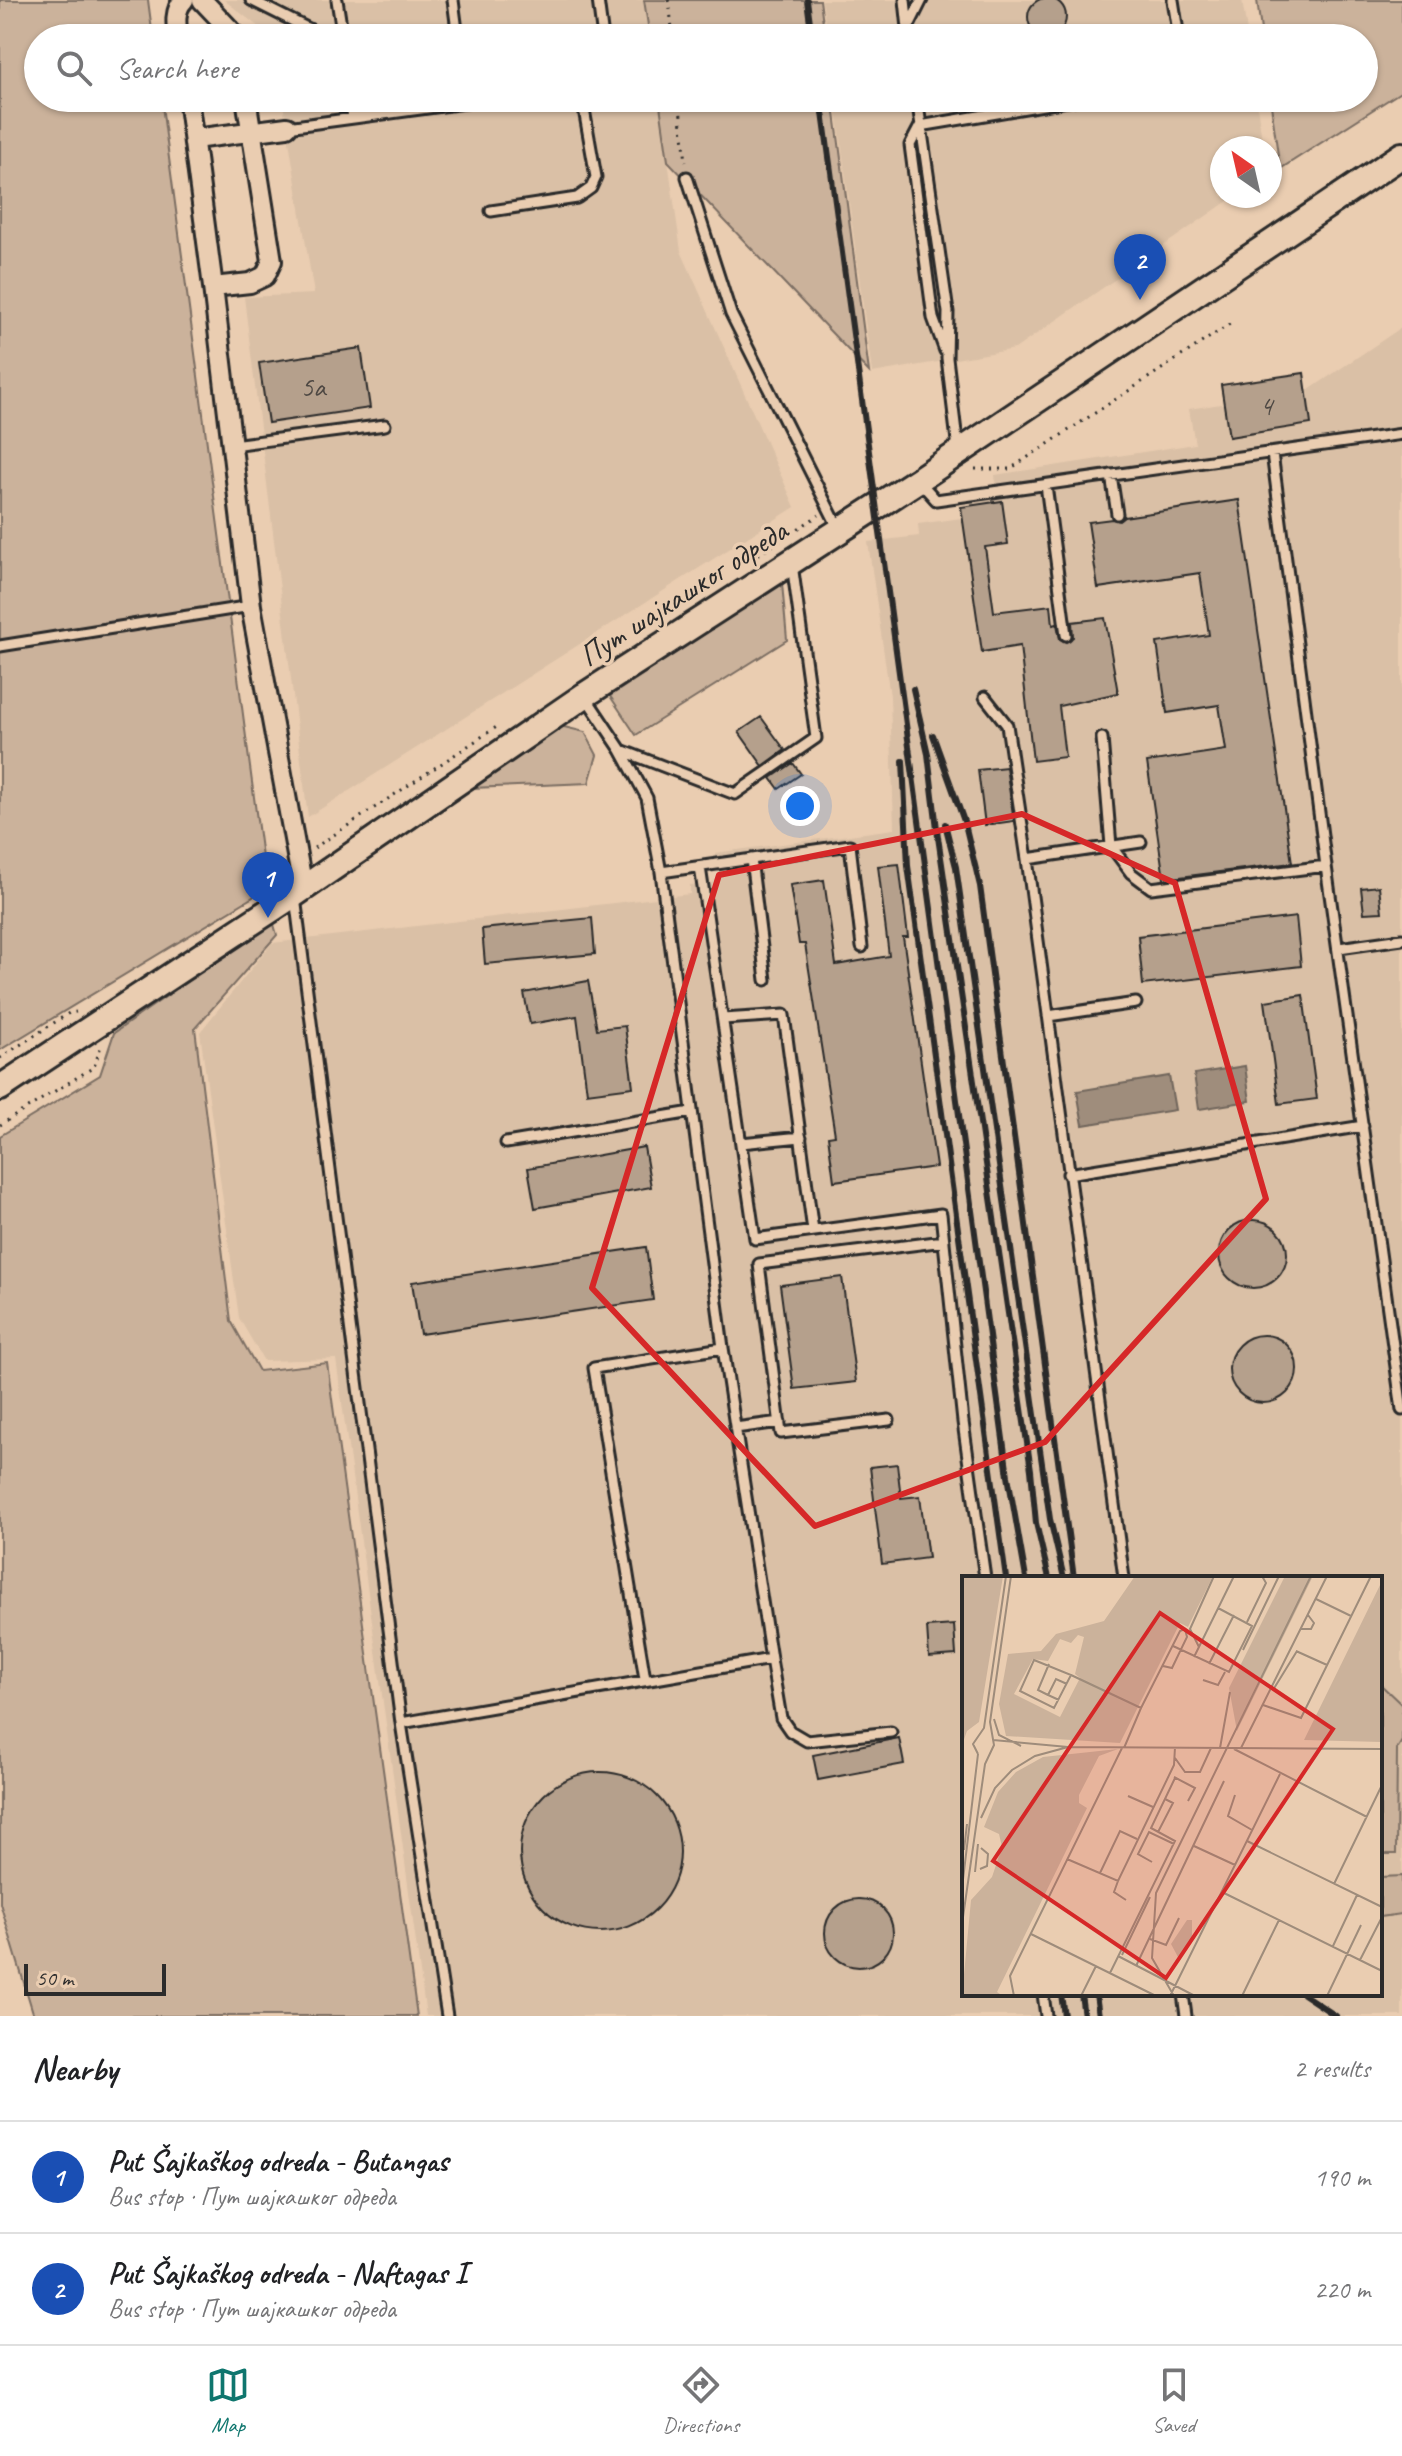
<!DOCTYPE html>
<meta charset="utf-8">
<style>
:root{--surface:#fff;--page:#f2f2f2;--text:#202124;--muted:#757577;--line:#e0e0e0;--accent:#0f766e}
body{margin:0;font-family:Caveat,sans-serif;background:var(--page);color:var(--text)}
.compass{position:absolute;left:1210px;top:136px;width:72px;height:72px;border-radius:50%;background:var(--surface);box-shadow:0 2px 6px #0004;rotate:326deg}
.scale{position:absolute;left:24px;bottom:20px;width:142px;box-sizing:border-box;padding-left:8px;border:4px solid #2b2b2b;border-top:0;font-size:22px;line-height:28px;white-space:nowrap;color:#2b2b2b;-webkit-text-stroke:6px #eacdb1;paint-order:stroke}
.you{position:absolute;left:800px;top:806px;width:28px;height:28px;margin:-20px;border:6px solid #fff;border-radius:50%;background:#1a73e8;box-shadow:0 0 0 12px #1a73e833}
.badge{display:grid;place-items:center;width:52px;height:52px;border-radius:50%;background:var(--accent);color:#fff;font-size:26px;font-weight:700}
.pin{position:absolute;translate:-50% -66px;filter:drop-shadow(0 2px 4px #0008)}
.pin::after{content:'';position:absolute;top:42px;width:28px;height:24px;background:inherit;clip-path:polygon(0 0,100% 0,50% 100%)}
.list{margin:0;padding:0;list-style:none}
h2{display:flex;justify-content:space-between;align-items:center;height:104px;margin:0;padding:0 32px;font-size:34px}
h2 small{font-size:26px;font-weight:400;color:var(--muted)}
.list li{display:grid;grid-template-columns:52px 1fr auto;gap:24px;align-items:center;box-sizing:border-box;height:112px;padding:0 32px;border-top:2px solid var(--line)}
.list b{display:block;font-size:30px;white-space:nowrap}
.list p{margin:0;font-size:26px;white-space:nowrap;color:var(--muted)}
.list em{font-size:26px;font-style:normal;color:var(--muted)}
.icon{flex:none;width:44px;height:44px;fill:none;stroke:currentColor;stroke-width:2;stroke-linecap:round;stroke-linejoin:round}
.map{position:relative;flex:none;width:1402px;height:2016px;overflow:hidden}
.search{position:absolute;background:var(--surface);box-shadow:0 2px 6px #0004;left:24px;right:24px;top:24px;height:88px;display:flex;align-items:center;gap:20px;box-sizing:border-box;padding:0 28px;border-radius:44px;color:var(--muted);font-size:30px}
.sheet{height:328px;background:var(--surface)}
nav{display:flex;justify-content:space-around;align-items:center;box-sizing:border-box;height:112px;border-top:2px solid var(--line);background:var(--surface);font-size:22px;color:var(--muted)}
nav a{display:grid;justify-items:center;gap:4px}
nav .on{color:var(--accent)}
.map>svg:first-child{display:block}
.built{fill:#dac0a6;fill-rule:evenodd}
.green{fill:#cbb29b;stroke:#7b6e63;stroke-width:2}
.water{fill:#9f8d7c;stroke:#71665c;stroke-width:2}
.building{fill:#b5a08c;stroke:#2b2b2b;stroke-width:2}
.lines{fill:none;stroke-linecap:round;stroke-linejoin:round}
.service-casing{stroke:#2b2b2b;stroke-width:15}
.minor-casing{stroke:#2b2b2b;stroke-width:24}
.tertiary-casing{stroke:#2b2b2b;stroke-width:30}
.path{stroke:#2b2b2b;stroke-width:3;stroke-dasharray:2 6;stroke-linecap:butt}
.service{stroke:#eacdb1;stroke-width:9}
.minor{stroke:#eacdb1;stroke-width:18}
.tertiary{stroke:#eacdb1;stroke-width:24}
.rail{stroke:#2b2b2b;stroke-width:6}
.marked{fill:none;stroke:#d62828;stroke-width:6;stroke-linejoin:round}
.labels{text-anchor:middle;dominant-baseline:central;stroke-width:7;stroke-linejoin:round;paint-order:stroke}
.number-label{font-size:28px;fill:#4e4843}
.street-label{font-size:32px;fill:#2b2b2b;stroke:#eacdb1}
.inset-road{fill:none;stroke:#9e8c7b;stroke-width:2}
.view{fill:#d62828;fill-opacity:0.15;stroke:#d62828;stroke-width:4}
.inset-edge{fill:none;stroke:#2b2b2b;stroke-width:4}
</style>
<div class="map">
<svg width="1402" height="2016" viewBox="0 0 1402 2016">
<rect width="100%" height="100%" fill="#eacdb1"/>
<filter id="ink" filterUnits="userSpaceOnUse"><feTurbulence type="fractalNoise" baseFrequency=".0125" numOctaves="2"/><feDisplacementMap in="SourceGraphic" scale="16" xChannelSelector="R" yChannelSelector="G"/><feConvolveMatrix kernelMatrix="1 2 1 2 8 2 1 2 1" color-interpolation-filters="sRGB"/></filter>
<g filter="url(#ink)">
<path class="built" d="M 224,0 L 644,0 L 650,38 L 273,38 Z
M 822,0 L 1242,0 L 1248,38 L 827,38 Z
M 282,98 L 659,98 L 681,251 L 795,507 L 308,817 L 244,297 L 314,294 Z
M 835,98 L 1256,98 L 1263,148 L 1222,148 L 1222,196 L 1235,196 L 1015,349 L 872,373 Z
M 1402,327 L 1402,2016 L 426,2016 L 336,1359 L 264,1361 L 239,1318 L 200,1032 L 272,943 L 690,894 L 690,885 L 713,883 L 720,873 L 715,853 L 894,829 L 890,696 L 868,542 L 919,536 L 918,524 L 962,518 L 961,507 L 974,505 L 972,489 L 996,485 L 995,475 L 1195,444 L 1189,409 L 1309,390 ZM 964,1578 L 1380,1578 L 1380,1994 L 964,1994 Z"/>
<path class="green" d="M 0,0 L 148,0 L 153,38 L 38,38 L 38,98 L 161,98 L 265,880 L 253,897 L 0,1050 Z
M 644,0 L 820,0 L 825,38 L 650,38 Z
M 1257,0 L 1402,0 L 1402,91 L 1280,169 L 1270,98 L 1364,98 L 1364,38 L 1262,38 Z
M 659,98 L 833,98 L 869,372 L 668,161 Z
M 782,583 L 787,640 L 636,735 L 610,696 Z
M 560,726 L 585,732 L 597,755 L 589,783 L 470,788 Z
M 273,921 L 277,935 L 195,1028 L 231,1321 L 259,1371 L 327,1363 L 417,2016 L 34,2016 L 0,1903 L 0,1136 L 100,1075 L 114,1033 Z
M 1380,1684 L 1402,1705 L 1402,1741 L 1397,1749 L 1396,1854 L 1380,1854 Z
M 1402,1876 L 1402,1914 L 1380,1917 L 1380,1877 Z"/>
<path class="water" d="M 1245,1066 L 1250,1101 L 1199,1109 L 1194,1074 Z
M 1169,1076 L 1175,1110 L 1083,1125 L 1077,1091 Z"/>
<path class="building" d="M1028 17a19 19 0 1 1 38 0a19 19 0 1 1-38 0Z
M 361,348 L 370,408 L 268,423 L 259,363 Z
M 1304,373 L 1311,424 L 1229,437 L 1221,385 Z
M 1239,500 L 1292,863 L 1164,879 L 1147,762 L 1226,750 L 1219,705 L 1167,713 L 1157,643 L 1209,635 L 1200,573 L 1098,588 L 1088,522 L 1112,519 L 1119,521 L 1124,517 Z
M 1002,501 L 1008,544 L 985,547 L 994,612 L 1051,605 L 1053,625 L 1057,624 L 1060,639 L 1066,642 L 1073,637 L 1072,622 L 1105,618 L 1118,693 L 1059,706 L 1065,757 L 1033,761 L 1020,646 L 982,652 L 961,507 Z
M 761,717 L 785,750 L 763,766 L 739,732 Z
M 793,763 L 801,774 L 779,789 L 771,778 Z
M 1006,767 L 1014,821 L 985,825 L 978,770 Z
M 899,864 L 908,937 L 903,937 L 936,1167 L 834,1181 L 828,1136 L 835,1135 L 805,944 L 799,944 L 790,885 L 824,880 L 836,965 L 889,956 L 878,866 Z
M 1379,886 L 1382,912 L 1364,913 L 1361,888 Z
M 1296,917 L 1301,966 L 1143,985 L 1138,936 Z
M 592,918 L 595,954 L 485,964 L 482,929 Z
M 588,981 L 597,1029 L 625,1026 L 633,1087 L 587,1093 L 577,1016 L 530,1024 L 524,993 Z
M 1303,995 L 1317,1099 L 1279,1104 L 1265,1001 Z
M 644,1147 L 651,1187 L 535,1208 L 528,1168 Z
M1219 1254a34 34 0 1 1 68 0a34 34 0 1 1-68 0Z
M 646,1247 L 653,1300 L 420,1334 L 412,1282 Z
M 842,1277 L 856,1382 L 794,1389 L 780,1285 Z
M1229 1369a34 34 0 1 1 68 0a34 34 0 1 1-68 0Z
M 897,1464 L 901,1498 L 920,1496 L 928,1558 L 882,1564 L 870,1467 Z
M 954,1625 L 956,1655 L 929,1657 L 927,1627 Z
M 899,1738 L 904,1764 L 818,1780 L 813,1755 Z
M520 1852a80 80 0 1 1 160 0a80 80 0 1 1-160 0Z
M825 1933a34 34 0 1 1 68 0a34 34 0 1 1-68 0Z"/>
<g class="lines">
<defs>
<path id="service" d="M 251,0 L 327,38
M 337,0 L 343,38
M 453,0 L 458,38
M 598,0 L 603,38
M 905,0 L 909,38
M 1173,0 L 1179,38
M 909,26 L 922,0
M 350,98 L 353,118
M 917,98 L 948,312 L 947,358 L 958,449
M 920,126 L 910,145 L 933,318 L 945,351
M 920,126 L 1085,98
M 287,127 L 502,98
M 687,177 L 731,314 L 839,529
M 491,211 L 577,198 L 591,188 L 596,177 L 582,98
M 232,445 L 385,425
M 1272,453 L 1326,866 L 1402,1410
M 1111,475 L 1117,514
M 919,481 L 936,500 L 1402,434
M 1046,485 L 1066,635
M 0,646 L 251,606
M 985,697 L 1007,725 L 1027,859 L 1124,1578
M 1102,738 L 1111,846 L 1131,873 L 1151,888 L 1326,866
M 621,750 L 735,794 L 816,738 L 792,564
M 751,859 L 766,980
M 1027,859 L 1141,842
M 700,867 L 755,1239 L 941,1214 L 963,1422 L 985,1578
M 661,872 L 850,845 L 862,947
M 295,897 L 401,1723 L 447,2016
M 1339,948 L 1402,939
M 1048,1016 L 1136,1003
M 723,1019 L 784,1015 L 813,1231
M 506,1143 L 692,1112
M 741,1143 L 801,1137
M 1068,1174 L 1363,1126
M 889,1420 L 781,1433 L 759,1264 L 944,1241
M 735,1428 L 780,1422
M 771,1659 L 781,1718 L 790,1731 L 807,1741 L 891,1732
M 645,1679 L 594,1368 L 723,1348
M 401,1723 L 771,1659 L 723,1348 L 661,872 L 647,798 L 621,750 L 585,696
M 1043,1994 L 1046,2016
M 1183,1994 L 1186,2016"/>
<path id="minor" d="M 202,0 L 238,38
M 178,38 C 176,24 174,10 184,0
M 188,98 L 213,287 L 251,606 L 303,888
M 194,139 L 287,127
M 213,287 L 250,283 L 265,276 L 272,261 L 246,98"/>
<path id="tertiary" d="M 0,1088 L 295,894 L 585,695 L 918,480 L 1402,155"/>
</defs>
<use href="#service" class="service-casing"/>
<use href="#minor" class="minor-casing"/>
<use href="#tertiary" class="tertiary-casing"/>
<path class="path" d="M 669,0 L 673,38
M 679,98 L 686,162
M 975,469 L 1010,469 L 1233,322
M 738,568 L 819,515
M 314,848 L 498,726
M 0,1058 L 69,1013 L 76,1012
M 0,1125 L 94,1067 L 101,1046"/>
<use href="#service" class="service"/>
<use href="#minor" class="minor"/>
<use href="#tertiary" class="tertiary"/>
<path class="rail" d="M 807,0 L 812,38
M 821,98 L 1008,1476 L 1026,1578
M 913,689 L 928,754 L 938,837 L 1031,1470 L 1036,1523 L 1049,1578
M 933,735 L 965,824 L 980,886 L 1074,1578
M 903,761 L 908,866 L 1006,1578
M 945,824 L 956,867 L 1050,1519 L 1064,1578
M 1061,1994 L 1064,2016
M 1081,1994 L 1084,2016
M 1096,1994 L 1099,2016
M 1303,1994 L 1336,2016"/>
</g>
</g>
<path class="marked" d="M 1022,814 L 1175,883 L 1266,1199 L 1045,1442 L 815,1526 L 592,1288 L 719,875 Z"/>
<g class="labels">
<g class="number-label">
<text x="313" y="386">5a</text>
<text x="1266" y="405">4</text>
</g>
<g class="street-label">
<text transform="translate(683 593) rotate(-33)">Пут шајкашког одреда</text>
</g>
</g>
<g transform="translate(962 1576)">
<rect width="420" height="420" fill="#eacdb1"/>
<path d="M 0,0 L 41,0 L 17,146 L 5,155 L 0,169 ZM 173,0 L 251,0 L 226,51 L 218,47 L 158,167 L 44,160 L 37,128 L 46,78 L 79,75 L 94,58 L 142,45 ZM 116,59 L 122,61 L 113,98 L 118,102 L 98,141 L 52,118 L 71,83 L 86,85 L 98,63 L 109,67 ZM 323,0 L 351,0 L 275,155 L 267,112 ZM 420,5 L 420,166 L 342,164 ZM 156,173 L 137,180 L 117,219 L 117,227 L 125,232 L 35,416 L 41,420 L 0,420 L 9,324 L 30,301 L 40,271 L 37,258 L 22,251 L 36,216 L 54,196 L 81,181 ZM 225,344 L 230,344 L 230,364 L 216,381 L 209,368 Z" fill="#cbb29b" fill-rule="evenodd"/>
<path class="inset-road" d="M 354,23 L 389,40M 285,46 L 304,7 L 300,0M 339,53 L 349,53 L 352,47 L 346,39M 211,70 L 267,96 L 290,50 L 256,32M 237,71 L 228,53 L 252,0M 281,74 L 317,0M 334,75 L 365,89M 232,81 L 272,0M 72,84 L 109,99 L 92,132 L 58,115 ZM 247,88 L 272,39M 109,99 L 179,132M 241,104 L 256,109 L 263,96M 311,114 L 335,75M 86,119 L 76,114 L 87,88M 97,124 L 86,119 L 94,103 L 105,108M 301,129 L 339,142 L 409,0M 32,143 L 37,159 L 59,170M 31,164 L 106,171 L 420,173M 162,172 L 179,132 L 218,55 L 223,53 L 225,61 L 210,92 L 201,90M 258,172 L 268,116M 279,172 L 365,0M 272,173 L 405,241M 16,178 L 11,168 L 22,152 L 44,0M 213,182 L 223,196 L 238,196 L 249,172M 212,201 L 233,212 L 226,225M 273,219 L 266,240 L 290,254M 166,220 L 191,231M 19,242 L 33,212 L 50,194 L 73,180 L 106,171M 196,256 L 211,227 L 203,223M 285,265 L 420,331M 232,270 L 273,289M 2,274 L 5,248M 105,283 L 156,305 L 212,189 L 213,171M 190,286 L 176,278 L 187,256 L 212,268M 18,293 L 25,290 L 26,278 L 19,272M 13,296 L 16,268M 138,297 L 158,255 L 175,263M 156,305 L 152,316 L 164,324M 372,308 L 420,209M 0,312 L 16,178M 260,316 L 420,395M 0,348 L 23,188 L 32,169 L 28,146 L 49,0M 69,358 L 194,420M 188,363 L 204,369 L 217,342M 371,370 L 395,319M 160,379 L 188,321M 156,380 L 233,420M 398,384 L 420,341M 174,390 L 262,205M 148,397 L 213,265 L 189,252 L 213,202M 52,420 L 48,400 L 160,172M 119,420 L 134,390M 208,420 L 318,198M 212,420 L 190,382 L 194,317 L 349,0M 280,420 L 317,344M 365,420 L 399,349"/>
<path class="view" d="M 198,37 L 371,153 L 204,402 L 31,285 Z"/>
<rect width="420" height="420" class="inset-edge"/>
</g>
</svg>
<svg class="compass" viewBox="-18 -18 36 36"><path d="M0-13l5 13h-10z" fill="#e53935"/><path d="M0 13l5-13h-10z" fill="#757577"/></svg>
<div class="scale">50 m</div>
<div class="you"></div>
<div class="pin badge" style="left:268px;top:918px;background:#1a4fb4">1</div>
<div class="pin badge" style="left:1140px;top:300px;background:#1a4fb4">2</div>
<div class="search"><svg class="icon" aria-label="search" viewBox="0 0 24 24"><circle cx="10" cy="10" r="6"/><path d="M15 15l6 6"/></svg>Search here</div>
</div>
<section class="sheet">
<h2>Nearby<small>2 results</small></h2>
<ul class="list">
<li><span class="badge" style="background:#1a4fb4">1</span><div><b>Put Šajkaškog odreda - Butangas</b><p>Bus stop · Пут шајкашког одреда</p></div><em>190 m</em></li>
<li><span class="badge" style="background:#1a4fb4">2</span><div><b>Put Šajkaškog odreda - Naftagas I</b><p>Bus stop · Пут шајкашког одреда</p></div><em>220 m</em></li>
</ul>
</section>
<nav>
<a class="on"><svg class="icon" aria-label="map" viewBox="0 0 24 24"><path d="M3 6l6-2 6 2 6-2v14l-6 2-6-2-6 2zM9 4v14M15 6v14"/></svg>Map</a>
<a><svg class="icon" aria-label="directions" viewBox="0 0 24 24"><path d="M12 3l9 9-9 9-9-9zM9 14v-3h6M13 9l2 2-2 2"/></svg>Directions</a>
<a><svg class="icon" aria-label="saved" viewBox="0 0 24 24"><path d="M7 4h10v16l-5-4-5 4z"/></svg>Saved</a>
</nav>
